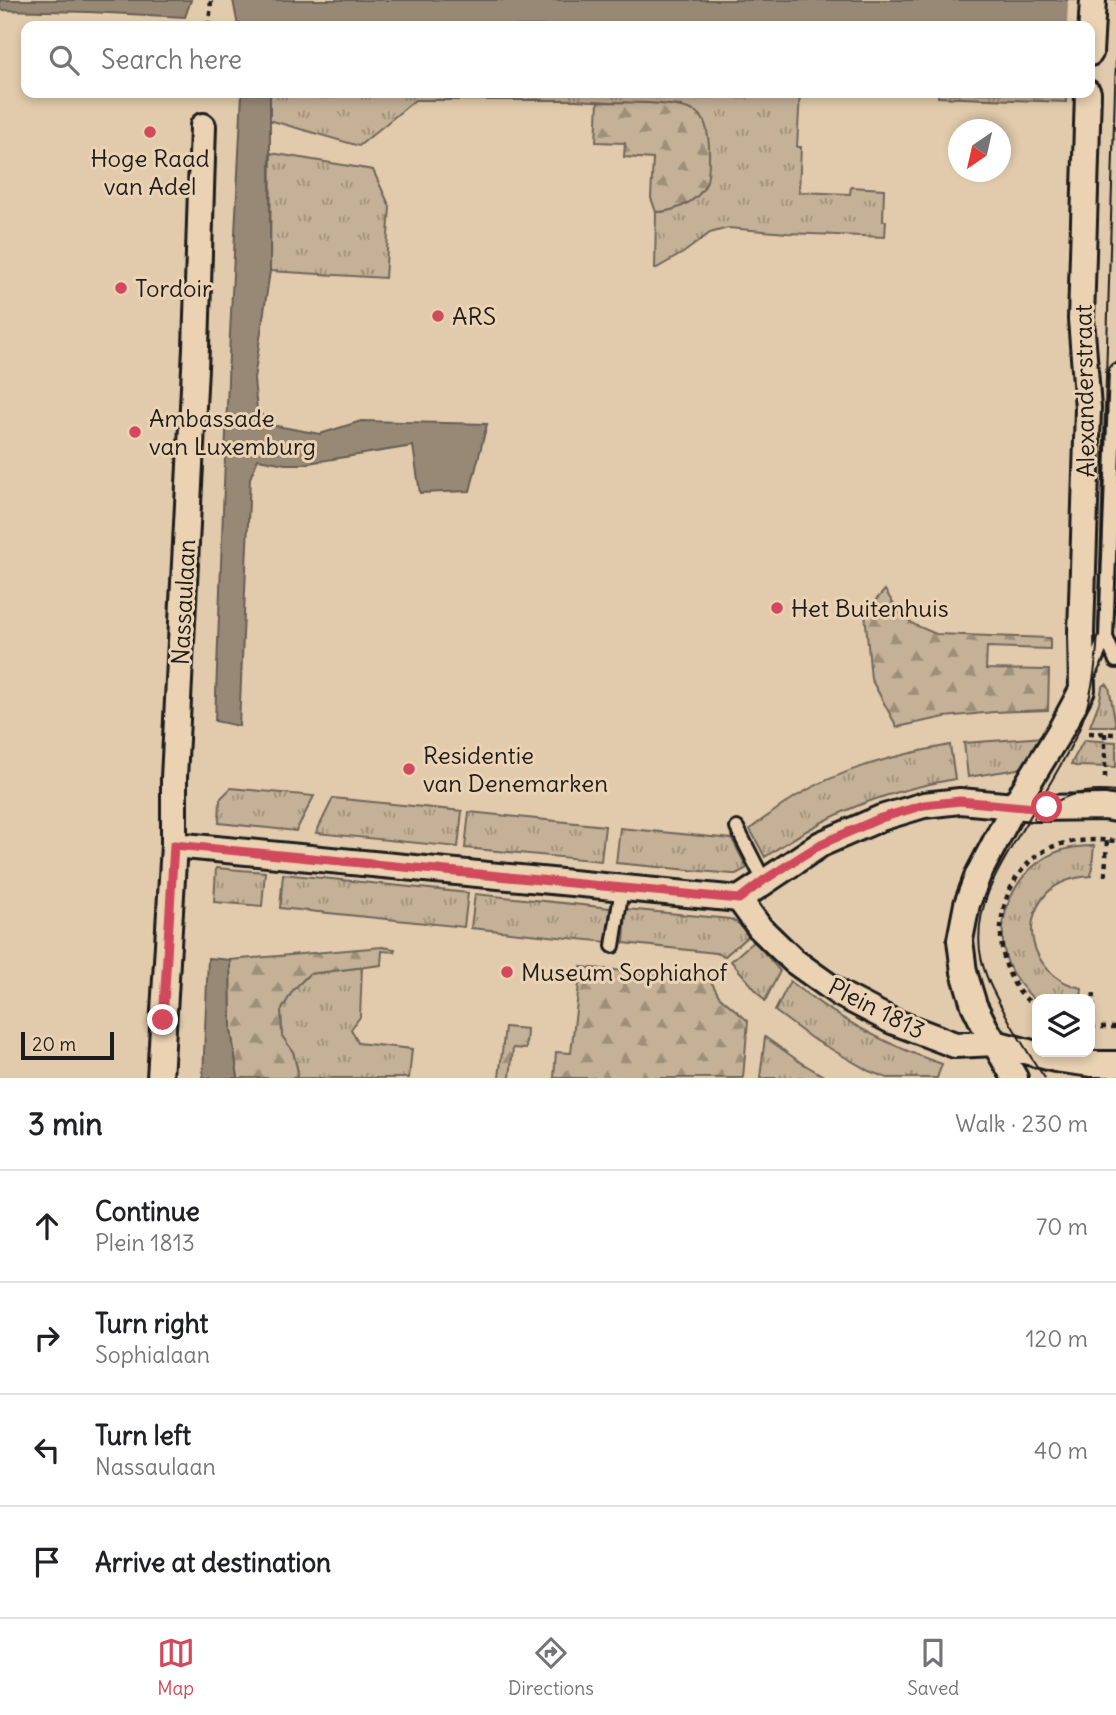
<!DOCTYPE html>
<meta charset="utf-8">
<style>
:root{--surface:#fff;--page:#f2f2f2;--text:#202124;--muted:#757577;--line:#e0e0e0;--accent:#d1495b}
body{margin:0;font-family:Delius,sans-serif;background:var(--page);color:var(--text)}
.controls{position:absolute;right:21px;bottom:21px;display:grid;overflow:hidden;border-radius:14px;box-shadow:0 4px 10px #0003}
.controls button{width:63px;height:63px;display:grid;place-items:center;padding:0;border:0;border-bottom:2px solid var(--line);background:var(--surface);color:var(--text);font:35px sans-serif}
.compass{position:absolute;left:948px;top:119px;width:63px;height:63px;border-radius:50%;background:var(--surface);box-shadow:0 4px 10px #0003;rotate:214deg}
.scale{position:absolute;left:21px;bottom:18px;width:93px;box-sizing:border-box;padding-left:7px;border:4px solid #1c1c1c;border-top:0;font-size:19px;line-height:24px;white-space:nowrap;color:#1c1c1c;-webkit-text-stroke:5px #ead2b2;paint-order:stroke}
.stop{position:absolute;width:21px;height:21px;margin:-16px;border:5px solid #d1495b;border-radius:50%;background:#fff}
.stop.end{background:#d1495b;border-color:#fff;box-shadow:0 2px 7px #0008}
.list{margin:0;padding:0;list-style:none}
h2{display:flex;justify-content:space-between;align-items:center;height:91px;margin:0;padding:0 28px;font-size:30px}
h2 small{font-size:23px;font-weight:400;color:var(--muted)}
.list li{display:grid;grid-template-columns:46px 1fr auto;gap:21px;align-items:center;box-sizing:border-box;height:112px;padding:0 28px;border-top:2px solid var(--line)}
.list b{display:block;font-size:26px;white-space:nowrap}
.list p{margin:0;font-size:23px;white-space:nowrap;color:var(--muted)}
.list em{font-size:23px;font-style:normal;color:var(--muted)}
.icon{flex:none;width:38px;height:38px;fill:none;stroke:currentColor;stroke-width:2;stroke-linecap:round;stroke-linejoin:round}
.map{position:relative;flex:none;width:1116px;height:1078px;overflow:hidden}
.search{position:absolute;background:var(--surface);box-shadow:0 4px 10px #0003;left:21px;right:21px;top:21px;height:77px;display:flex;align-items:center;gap:18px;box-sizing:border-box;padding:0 24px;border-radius:14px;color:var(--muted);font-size:26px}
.sheet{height:539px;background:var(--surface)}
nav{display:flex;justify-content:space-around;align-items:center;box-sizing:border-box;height:98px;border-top:2px solid var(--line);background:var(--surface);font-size:19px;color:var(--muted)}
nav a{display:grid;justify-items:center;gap:4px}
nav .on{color:var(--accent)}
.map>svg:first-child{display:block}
.grass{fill:url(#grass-tufts);stroke:#70665a;stroke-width:2}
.forest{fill:url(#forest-firs);stroke:#70665a;stroke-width:2}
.water{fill:#988977;stroke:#665d53;stroke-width:2}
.pier{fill:#e2cbac}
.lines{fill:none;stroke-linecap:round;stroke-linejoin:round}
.service-casing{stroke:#1c1c1c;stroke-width:18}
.minor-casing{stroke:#1c1c1c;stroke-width:30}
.path{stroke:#1c1c1c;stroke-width:4.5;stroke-dasharray:5 5;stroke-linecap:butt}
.service{stroke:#ead2b2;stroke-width:12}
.minor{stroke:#ead2b2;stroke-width:24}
.tram{stroke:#1c1c1c;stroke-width:2}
.route{stroke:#d1495b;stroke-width:9}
.poi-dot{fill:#d1495b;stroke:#ead2b2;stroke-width:2.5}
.labels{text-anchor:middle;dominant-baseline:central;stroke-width:6;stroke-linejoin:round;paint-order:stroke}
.poi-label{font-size:24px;fill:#1c1c1c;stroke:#ead2b2;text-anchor:start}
.street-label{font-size:24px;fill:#1c1c1c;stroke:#ead2b2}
</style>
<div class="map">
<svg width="1116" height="1078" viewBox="0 0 1116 1078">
<defs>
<pattern id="grass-tufts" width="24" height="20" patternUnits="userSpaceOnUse" patternTransform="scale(1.75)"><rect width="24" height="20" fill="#c4b197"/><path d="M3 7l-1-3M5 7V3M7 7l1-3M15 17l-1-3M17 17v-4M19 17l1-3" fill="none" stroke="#9e8f7a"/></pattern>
<pattern id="forest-firs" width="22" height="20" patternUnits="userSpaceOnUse" patternTransform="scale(1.75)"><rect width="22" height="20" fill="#c4b197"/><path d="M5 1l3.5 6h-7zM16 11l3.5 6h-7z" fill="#9e8f7a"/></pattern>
</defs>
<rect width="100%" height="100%" fill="#e2cbac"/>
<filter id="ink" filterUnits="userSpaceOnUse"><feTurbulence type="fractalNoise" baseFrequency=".0143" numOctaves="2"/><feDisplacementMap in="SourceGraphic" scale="14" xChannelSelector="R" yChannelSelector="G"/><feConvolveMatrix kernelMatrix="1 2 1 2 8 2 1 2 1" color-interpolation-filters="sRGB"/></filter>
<g filter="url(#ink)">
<path class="grass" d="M 270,93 L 800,93 L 797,147 L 801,147 L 799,192 L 850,194 L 851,187 L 884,189 L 883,221 L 886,221 L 885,237 L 787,233 L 728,228 L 710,233 L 683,253 L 655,269 L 656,212 C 673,212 687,204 700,193 L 682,106 L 575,100 L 415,100 L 359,146 L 269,120 Z
M 938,93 L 1066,93 L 1066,102 L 938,97 Z
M 271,153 L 373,170 L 390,207 L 385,278 L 270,271 Z
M 1106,684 L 1109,687 L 1116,726 L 1090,726 L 1100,700 L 1102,687 Z
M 1045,737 L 1026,765 L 1018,769 L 968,777 L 964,743 Z
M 1084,740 L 1116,742 L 1116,767 L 1075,766 L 1071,764 Z
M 950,745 L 955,779 C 878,793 829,813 765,857 L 750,829 C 765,818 779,807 795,797 C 842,768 897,755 950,745 Z
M 231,788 L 314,796 L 296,831 L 219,823 L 220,799 Z
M 333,798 L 462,811 L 458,847 L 316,833 Z
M 469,812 L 605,826 L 601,861 L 465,848 Z
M 620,828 L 732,839 L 747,868 L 736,874 L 732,874 L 616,863 Z
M 1094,846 L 1091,876 C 1075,877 1059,881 1047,893 C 1015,928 1038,980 1082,988 L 1081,999 L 1037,999 L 1037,1002 C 1025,991 1014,979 1008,964 C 991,919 1016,865 1062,850 C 1073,847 1083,846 1094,846 Z
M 216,868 L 265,872 L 262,906 L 214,902 Z
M 283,874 L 468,893 L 464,927 L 280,908 Z
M 475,894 L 610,908 L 607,942 L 471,928 Z
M 626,909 L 730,919 L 739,924 L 748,936 L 725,956 L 716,953 L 624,943 Z
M 754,941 L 780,971 L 765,1001 L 731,961 Z
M 362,967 L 360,1017 L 351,1029 L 358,1043 L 412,1049 L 409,1078 L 296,1078 L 298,1072 L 293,1052 L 282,1036 L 281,1011 L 293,990 L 309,974 Z
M 790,981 C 836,1018 886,1045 942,1064 L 937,1078 L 887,1078 L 869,1071 L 831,1049 L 811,1038 L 775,1011 Z
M 765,1037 L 800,1062 L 827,1078 L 760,1078 Z"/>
<path class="forest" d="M 598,102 C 620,103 684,100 700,115 C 707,123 708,136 709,146 C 709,157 710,173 706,184 C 698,202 674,212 656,212 L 651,198 L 653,159 L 624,157 L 625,143 L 596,142 Z
M 885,590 L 899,613 L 915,625 L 936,634 L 1050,638 L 1050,649 L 987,647 L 986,669 L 1049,670 L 1048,710 L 994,712 L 945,717 L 897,727 L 871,679 L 865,612 Z
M 382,947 L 395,949 L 394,952 L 382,951 L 381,965 L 309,974 L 293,990 L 281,1011 L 282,1036 L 293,1052 L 298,1072 L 296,1078 L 238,1078 L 231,1030 L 230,960 Z
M 581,967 L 669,975 L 707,974 L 719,996 L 748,1021 L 743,1078 L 554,1078 L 556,1052 L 571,1053 Z
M 505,1027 L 527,1029 L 526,1049 L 513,1048 L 510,1078 L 499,1078 Z"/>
<path class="water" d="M 0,0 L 191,0 L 185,17 L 89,12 L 0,10 Z
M 233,0 L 1116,0 L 1116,28 L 1090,26 L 484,26 L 325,22 L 299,26 L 238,26 Z
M 242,93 L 270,93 L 270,271 L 254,379 L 257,410 L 271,425 L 320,434 L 361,421 L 487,424 L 470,491 L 420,493 L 413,446 L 302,464 L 285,464 L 258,459 L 250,478 L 239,726 L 215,721 L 229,354 Z
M 208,958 L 230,960 L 231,1030 L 238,1078 L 203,1078 Z"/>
<path class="pier" d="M 1068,0 L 1116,0 L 1116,29 L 1090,29 L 1090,26 L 1067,26 Z"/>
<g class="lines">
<defs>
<path id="service" d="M 1116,371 L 1106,637 L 1116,661
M 1087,678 L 1106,637
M 737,828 L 764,881
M 613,946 L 622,888"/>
<path id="minor" d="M 1090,53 L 1093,0
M 1116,809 L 1105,807 L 1035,808 L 960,801 L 924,805 L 881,818 L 821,844 L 739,899 L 760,928 L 794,961 L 840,994 L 892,1021 L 955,1045 L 995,1043 L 1055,1059 L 1092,1064 L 1116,1064
M 174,845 L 739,899
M 160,1078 L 174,845 L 174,778 L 196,348 L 203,126
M 1015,1078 L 985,1027 L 974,1005 L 964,972 L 960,940 L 967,904 L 978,875 L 1014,806 L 1060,731 L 1082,690 L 1081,633 L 1088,408 L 1081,319 L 1088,93"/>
</defs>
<use href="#service" class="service-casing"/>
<use href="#minor" class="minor-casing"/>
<path class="path" d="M 209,26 L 211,0
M 1089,733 L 1116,734
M 1105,733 L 1105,781
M 1105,876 L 1107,839
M 1037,1007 C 1032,1003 1025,999 1021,994 C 986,948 997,872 1052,847 C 1068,840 1099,839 1116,841
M 1091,1027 L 1116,1027
M 1092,1038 L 1094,990"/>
<use href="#service" class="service"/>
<use href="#minor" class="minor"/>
<path class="tram" d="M 1034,818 C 1058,795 1084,788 1116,792
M 1045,1078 C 1032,1060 1022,1043 1011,1024 C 998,1000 984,979 980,951 C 975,907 996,873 1017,838 C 1038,803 1061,768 1078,732 C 1092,700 1096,667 1098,633 L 1116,58"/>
</g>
</g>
<g class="lines" filter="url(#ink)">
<path class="route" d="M 163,1020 L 174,845 L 739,899 L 764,880 L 821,844 L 881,818 L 924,805 L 960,801 L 1035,808 L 1047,807"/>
</g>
<g class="poi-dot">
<circle cx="150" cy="132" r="7"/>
<circle cx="121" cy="288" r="7"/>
<circle cx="438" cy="316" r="7"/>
<circle cx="135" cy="432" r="7"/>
<circle cx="777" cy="608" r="7"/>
<circle cx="409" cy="769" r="7"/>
<circle cx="507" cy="972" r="7"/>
</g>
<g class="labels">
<g class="poi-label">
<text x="150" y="158" text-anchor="middle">Hoge Raad<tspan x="150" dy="28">van Adel</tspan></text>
<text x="135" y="288">Tordoir</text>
<text x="452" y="316">ARS</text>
<text x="149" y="418">Ambassade<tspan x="149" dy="28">van Luxemburg</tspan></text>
<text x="791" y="608">Het Buitenhuis</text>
<text x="423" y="755">Residentie<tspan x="423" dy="28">van Denemarken</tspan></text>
<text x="521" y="972">Museum Sophiahof</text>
</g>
<g class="street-label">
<text transform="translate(1084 391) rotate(-91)">Alexanderstraat</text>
<text transform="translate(183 602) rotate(-87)">Nassaulaan</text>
<text transform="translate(877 1008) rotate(27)">Plein 1813</text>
</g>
</g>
</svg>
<div class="controls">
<button><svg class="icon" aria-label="layers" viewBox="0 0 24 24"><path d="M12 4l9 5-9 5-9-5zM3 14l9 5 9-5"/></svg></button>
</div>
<svg class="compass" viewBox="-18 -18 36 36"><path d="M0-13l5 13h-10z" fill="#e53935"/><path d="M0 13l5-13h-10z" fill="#757577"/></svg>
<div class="scale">20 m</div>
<div class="stop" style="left:1047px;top:807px"></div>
<div class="stop end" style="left:163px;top:1020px"></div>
<div class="search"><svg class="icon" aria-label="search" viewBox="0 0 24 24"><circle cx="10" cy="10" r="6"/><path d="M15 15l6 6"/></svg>Search here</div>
</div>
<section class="sheet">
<h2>3 min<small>Walk · 230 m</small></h2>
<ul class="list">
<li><svg class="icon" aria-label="ahead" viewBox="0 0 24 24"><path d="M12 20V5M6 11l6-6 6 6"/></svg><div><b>Continue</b><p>Plein 1813</p></div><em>70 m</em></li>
<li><svg class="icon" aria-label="right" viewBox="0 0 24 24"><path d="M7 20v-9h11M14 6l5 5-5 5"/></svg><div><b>Turn right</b><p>Sophialaan</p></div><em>120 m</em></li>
<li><svg class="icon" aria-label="left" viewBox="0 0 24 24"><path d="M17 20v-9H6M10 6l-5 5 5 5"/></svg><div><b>Turn left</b><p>Nassaulaan</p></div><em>40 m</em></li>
<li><svg class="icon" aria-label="arrive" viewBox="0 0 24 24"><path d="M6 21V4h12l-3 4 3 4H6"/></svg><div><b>Arrive at destination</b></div></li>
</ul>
</section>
<nav>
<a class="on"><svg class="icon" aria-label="map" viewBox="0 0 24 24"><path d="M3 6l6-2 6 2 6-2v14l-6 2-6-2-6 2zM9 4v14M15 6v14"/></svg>Map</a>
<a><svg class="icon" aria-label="directions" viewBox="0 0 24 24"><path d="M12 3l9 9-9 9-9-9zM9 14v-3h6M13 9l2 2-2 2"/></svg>Directions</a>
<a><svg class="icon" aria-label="saved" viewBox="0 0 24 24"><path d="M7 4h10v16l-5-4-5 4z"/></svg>Saved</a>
</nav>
